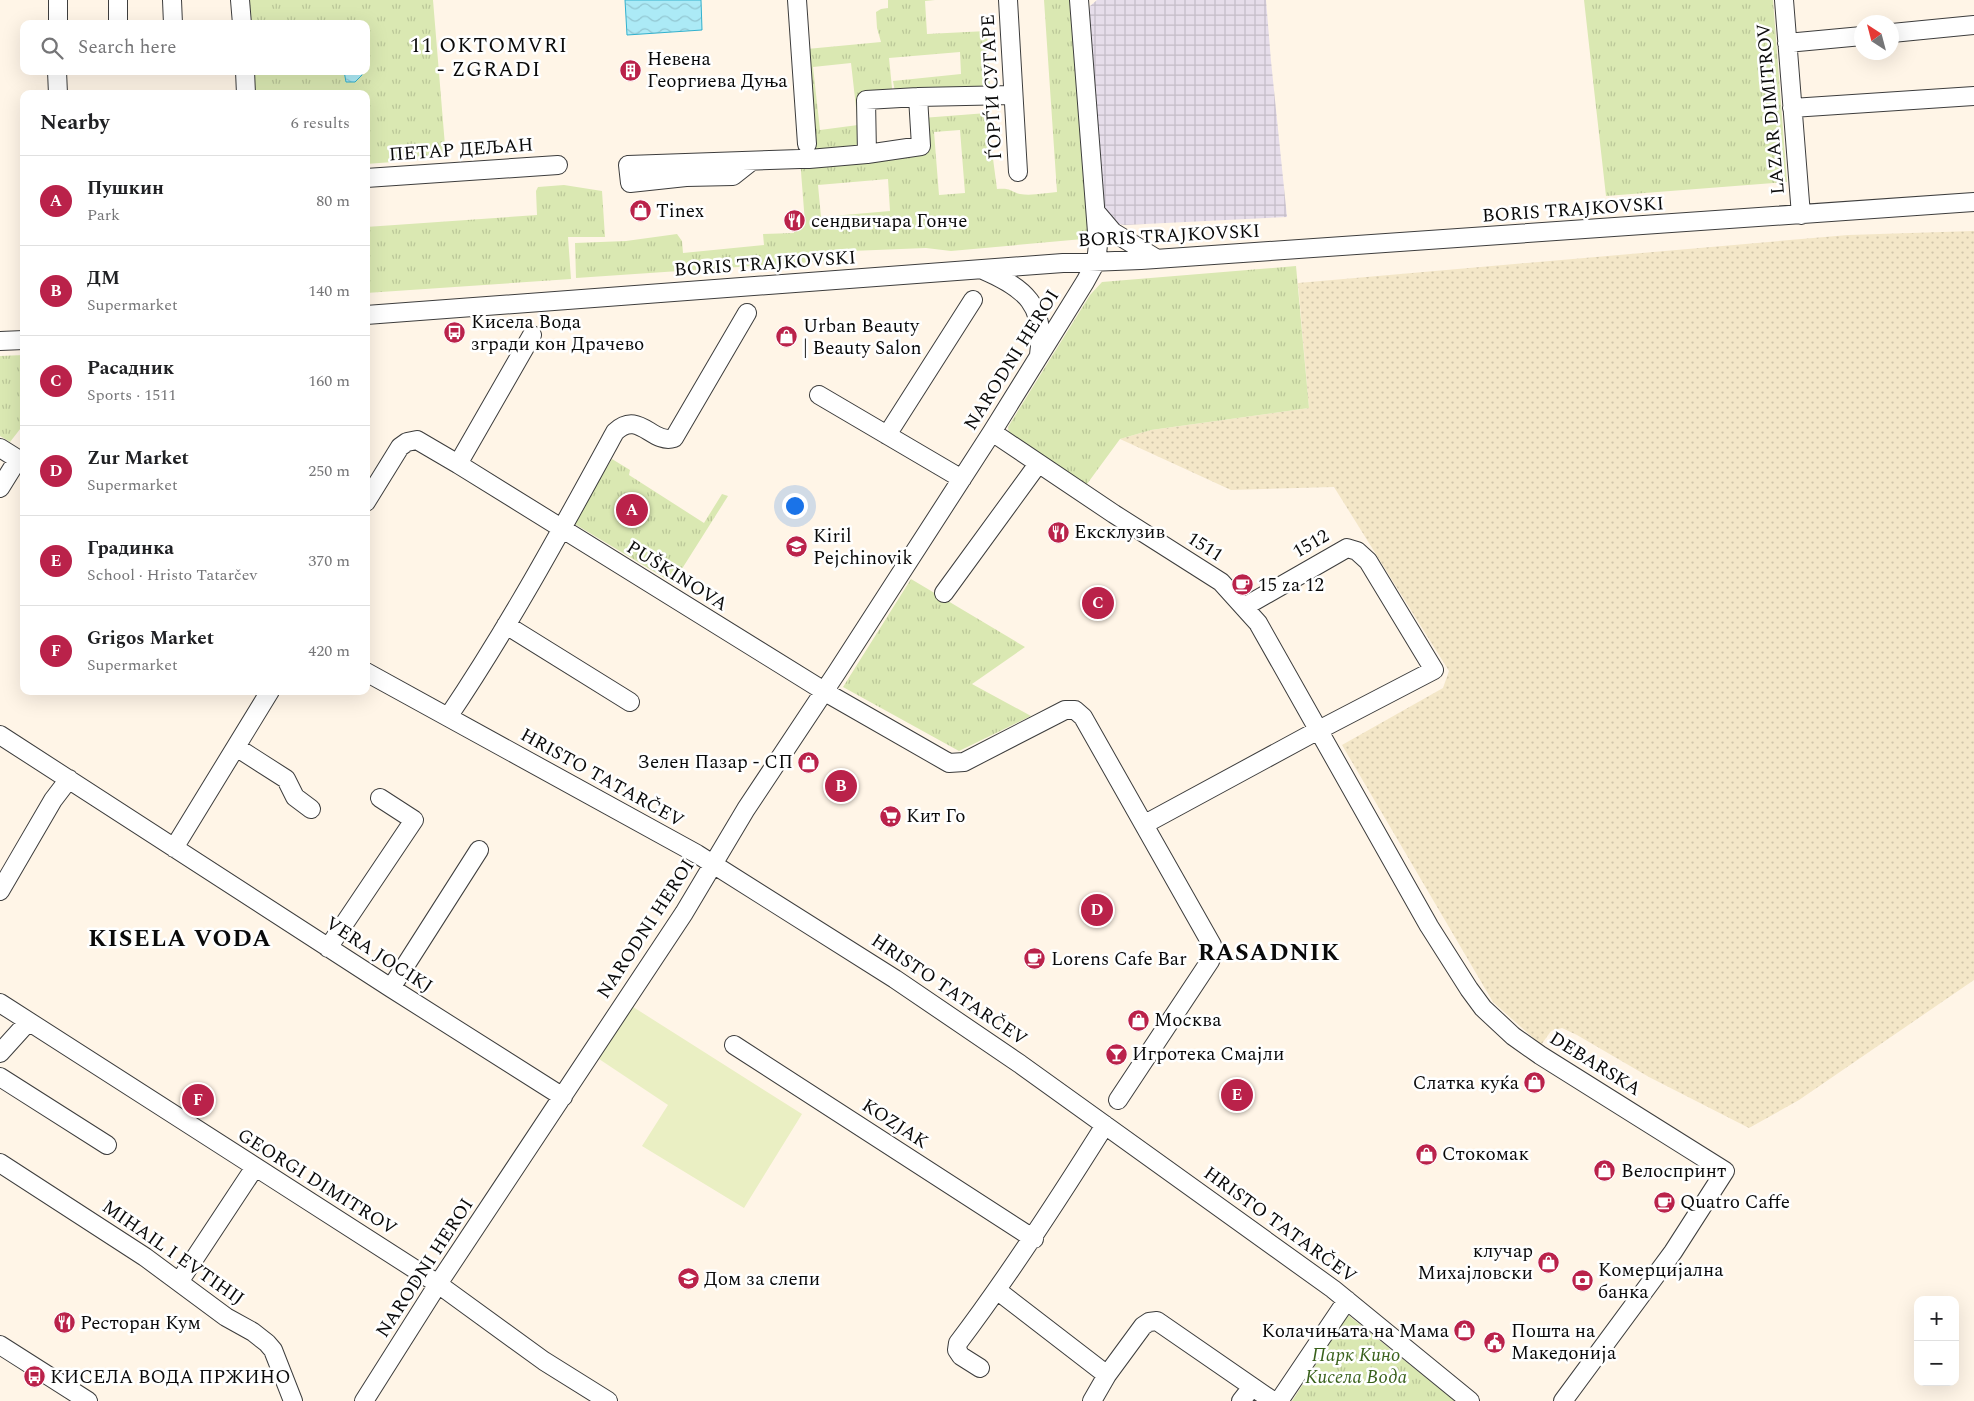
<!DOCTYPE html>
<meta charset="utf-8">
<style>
:root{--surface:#fff;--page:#f6f6f6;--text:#202124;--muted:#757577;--line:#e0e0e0;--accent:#ba224a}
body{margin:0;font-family:Spectral,serif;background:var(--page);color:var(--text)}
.controls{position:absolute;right:15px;bottom:15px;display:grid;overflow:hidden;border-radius:10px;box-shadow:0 5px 20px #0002}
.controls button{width:45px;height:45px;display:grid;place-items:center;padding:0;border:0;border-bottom:1px solid var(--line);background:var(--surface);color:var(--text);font:25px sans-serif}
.compass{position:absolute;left:1854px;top:15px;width:45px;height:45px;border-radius:50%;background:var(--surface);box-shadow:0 5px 20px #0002;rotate:324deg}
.you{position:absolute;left:794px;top:505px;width:18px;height:18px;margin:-12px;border:4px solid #fff;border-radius:50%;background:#1a73e8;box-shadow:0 0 0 8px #1a73e833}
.badge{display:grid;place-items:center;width:32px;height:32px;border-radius:50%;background:var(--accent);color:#fff;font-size:16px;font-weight:700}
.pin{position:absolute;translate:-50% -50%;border:2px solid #fff;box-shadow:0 1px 5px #0006}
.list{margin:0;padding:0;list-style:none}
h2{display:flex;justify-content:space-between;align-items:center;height:65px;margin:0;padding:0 20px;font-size:21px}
h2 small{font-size:16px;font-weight:400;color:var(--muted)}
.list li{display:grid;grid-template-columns:32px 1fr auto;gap:15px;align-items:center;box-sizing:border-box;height:90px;padding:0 20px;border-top:1px solid var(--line)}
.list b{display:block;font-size:19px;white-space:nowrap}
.list p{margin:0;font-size:16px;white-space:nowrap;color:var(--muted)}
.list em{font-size:16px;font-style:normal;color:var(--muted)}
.icon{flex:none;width:28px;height:28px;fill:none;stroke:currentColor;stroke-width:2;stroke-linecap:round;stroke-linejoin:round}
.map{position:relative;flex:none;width:1974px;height:1401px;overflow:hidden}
.search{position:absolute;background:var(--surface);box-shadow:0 5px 20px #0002;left:20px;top:20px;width:350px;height:55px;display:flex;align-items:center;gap:12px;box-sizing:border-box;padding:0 18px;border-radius:10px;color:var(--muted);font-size:19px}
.panel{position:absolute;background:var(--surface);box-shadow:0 5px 20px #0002;left:20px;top:90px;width:350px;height:605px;border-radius:10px}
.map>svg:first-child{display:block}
.industrial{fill:url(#industrial-grid)}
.farmland{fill:url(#farmland-dots)}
.grass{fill:url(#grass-tufts);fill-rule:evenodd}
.pitch{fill:#eaefc3}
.water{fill:url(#water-waves);stroke:#32b1ce}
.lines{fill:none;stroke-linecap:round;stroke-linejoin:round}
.minor-casing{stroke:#3d3d3d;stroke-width:20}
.minor{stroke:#fff;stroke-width:18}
.labels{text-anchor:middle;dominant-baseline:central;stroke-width:5;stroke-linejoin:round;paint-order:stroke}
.poi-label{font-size:19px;fill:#0a0a0a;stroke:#fff;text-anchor:start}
.street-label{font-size:19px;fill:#0a0a0a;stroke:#fff}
.park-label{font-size:19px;font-style:italic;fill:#39611b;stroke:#fff}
.quarter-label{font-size:21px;letter-spacing:1px;fill:#0a0a0a;stroke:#fff}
.district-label{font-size:24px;font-weight:bold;letter-spacing:1px;fill:#0a0a0a;stroke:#fff}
</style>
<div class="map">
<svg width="1974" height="1401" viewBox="0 0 1974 1401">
<defs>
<pattern id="industrial-grid" width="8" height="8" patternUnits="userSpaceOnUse" patternTransform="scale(1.25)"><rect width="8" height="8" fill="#e6ddea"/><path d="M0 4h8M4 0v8" fill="none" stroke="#c4bcc7"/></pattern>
<pattern id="farmland-dots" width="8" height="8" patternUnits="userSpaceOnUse" patternTransform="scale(1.25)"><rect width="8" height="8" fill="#f4e7c8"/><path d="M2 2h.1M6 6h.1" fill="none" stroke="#d0c5aa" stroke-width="1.8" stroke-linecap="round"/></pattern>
<pattern id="grass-tufts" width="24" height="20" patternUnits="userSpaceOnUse" patternTransform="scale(1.25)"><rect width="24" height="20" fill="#dae8b2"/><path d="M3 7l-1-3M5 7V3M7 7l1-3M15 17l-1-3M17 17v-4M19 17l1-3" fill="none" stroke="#bac698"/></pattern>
<pattern id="water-waves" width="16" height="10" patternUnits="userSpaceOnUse" patternTransform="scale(1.25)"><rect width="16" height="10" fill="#aceaf6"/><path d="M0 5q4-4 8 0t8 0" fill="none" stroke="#93c7d2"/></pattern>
</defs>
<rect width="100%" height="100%" fill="#fff5e7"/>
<path class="industrial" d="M 1097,0 L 1266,0 L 1271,61 L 1287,217 L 1125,225 L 1111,223 L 1101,204 L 1087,15 L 1090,6 Z"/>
<path class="farmland" d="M 1974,231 L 1974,980 L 1799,1100 L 1749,1128 L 1649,1077 L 1577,1035 L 1562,1028 L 1551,1031 L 1541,1045 L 1493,1002 L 1342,745 L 1443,688 L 1449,671 L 1334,487 L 1231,490 L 1120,439 L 1151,430 L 1309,408 L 1298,283 L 1848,235 Z"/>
<path class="grass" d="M 243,0 L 433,0 L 446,158 L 366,164 L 366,94 L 249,94 L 247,71 L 366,71 L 366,24 L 244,24 Z
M 888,0 L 935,0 L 925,1 L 927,34 L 987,31 L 990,85 L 918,97 L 896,98 L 893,81 L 961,74 L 960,52 L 889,58 L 893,98 L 866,100 L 868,154 L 921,146 L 922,118 L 987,113 L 997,189 C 1012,188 1009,191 1020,194 C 1031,196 1046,193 1057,192 L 1044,0 L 1079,0 L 1096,212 L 1083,239 L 951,251 L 926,248 L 851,251 L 827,261 L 576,278 L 575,243 L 626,241 L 677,234 L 682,241 L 683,253 L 764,245 L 763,234 L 794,233 L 793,225 L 805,223 L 800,159 L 808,159 L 807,49 L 881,42 L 877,28 L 876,12 L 881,9 L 888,8 ZM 851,63 L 858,125 L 820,130 L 813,67 ZM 960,130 L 965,193 L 939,195 L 934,132 ZM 888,179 L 890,211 L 821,217 L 818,185 Z
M 1584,0 L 1773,0 L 1787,182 L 1606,196 Z
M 564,185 L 602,191 L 605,237 L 568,237 L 571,279 L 366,293 L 366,227 L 537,215 L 536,191 L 538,187 Z
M 1296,266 L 1309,408 L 1151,430 L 1120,439 L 1087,484 L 1042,457 L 1009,434 L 1008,427 L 1090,295 L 1102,282 Z
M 24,355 L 24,424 L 10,442 L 0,436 L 0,356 Z
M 612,459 L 630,470 L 629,475 L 704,523 L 722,494 L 728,496 L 673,583 L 573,523 Z
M 911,579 L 1025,647 L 972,684 L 1031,716 L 959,751 L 843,687 Z
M 1348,1315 L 1455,1401 L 1292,1401 Z"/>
<path class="pitch" d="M 630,1005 L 802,1114 L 744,1208 L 642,1146 L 668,1105 L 596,1057 Z"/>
<path class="water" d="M 625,0 L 701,0 L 702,30 L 627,35 Z
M 344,71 L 362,71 L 362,75 L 355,82 L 346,82 Z"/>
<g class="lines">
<defs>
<path id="minor" d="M 172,0 L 173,24
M 240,0 L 242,24
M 797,0 L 807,144
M 1008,0 L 1018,172
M 1784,0 L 1801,215
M 58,24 L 58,0
M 118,24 L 118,0
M 1892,33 L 1974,25
M 1787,43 L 1862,36
M 57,71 L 58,94
M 245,71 L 246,94
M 918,97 L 921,146 L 867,154 L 866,100 L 918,97 L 1013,95
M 1792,108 L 1974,96
M 752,161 L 733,176 L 686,177 L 630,183 L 628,165 L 800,159 L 809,159 L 867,154
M 366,178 L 558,165
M 1096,212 L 1113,232 L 1157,259
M 983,270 C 1025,288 1046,305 1039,355
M 366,315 L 1063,263 L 1141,260 L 1974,202
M 532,335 L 458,464 L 832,696 L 949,763 L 964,762 L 1065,710 L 1075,710 L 1083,717 L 1212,945 L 1213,954 L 1210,961 L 1118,1100
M 0,341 L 24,340
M 819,395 L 962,479
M 992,432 L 1114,514 L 1221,582 L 1258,623 L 1429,926 L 1469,989 L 1483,1008 L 1513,1036 L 1540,1055 L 1725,1171 L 1673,1252 L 1563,1401
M 887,435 L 973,300
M 0,448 L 24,463
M 0,488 L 18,459
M 366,502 L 400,447 L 407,442 L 417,440 L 458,464
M 944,593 L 1038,464
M 506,625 L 630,702
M 366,672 L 697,854 L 895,979 L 1020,1064 L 1333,1289 L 1470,1401
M 448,717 C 510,625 562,529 615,432 C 639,409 652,445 674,438 L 747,313
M 0,735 L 391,988 L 563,1097
M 236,747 L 286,779 L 295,797 L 311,809
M 1145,824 L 1313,733 L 1434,670 L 1368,561 L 1357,551 L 1347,548 L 1244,607
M 174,848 L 270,691
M 0,891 L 53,800 L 69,779
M 328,948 L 414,820 L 380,798
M 391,988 L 479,850
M 0,1003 L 438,1284 L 544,1361 L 608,1401
M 734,1045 L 1034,1239
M 0,1053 L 28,1022
M 0,1077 L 107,1145
M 0,1163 L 145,1257 L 226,1317 L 253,1332 L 267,1343 L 273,1350 L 293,1401
M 179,1282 L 255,1167
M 998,1291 L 1107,1375
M 0,1345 L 88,1401
M 980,1368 L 961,1356 L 957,1350 L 958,1343 C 1011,1273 1058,1200 1105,1125
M 364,1401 L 438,1284 L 684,913 L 746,809 L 837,672 L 992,432 L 1085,282 L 1096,262 L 1098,245 L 1079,0
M 1092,1401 L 1107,1375 L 1143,1326 L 1149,1322 L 1157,1321 L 1273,1401
M 1241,1401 L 1252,1387
M 1279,1401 L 1347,1300"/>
</defs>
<use href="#minor" class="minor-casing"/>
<use href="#minor" class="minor"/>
</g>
<defs>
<symbol id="building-disc" viewBox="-11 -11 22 22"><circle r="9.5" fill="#ba224a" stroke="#fff"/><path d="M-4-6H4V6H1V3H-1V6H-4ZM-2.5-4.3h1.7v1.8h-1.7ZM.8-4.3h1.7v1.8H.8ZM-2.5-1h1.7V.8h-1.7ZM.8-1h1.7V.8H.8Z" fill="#fff"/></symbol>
<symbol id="shop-disc" viewBox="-11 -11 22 22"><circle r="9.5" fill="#ba224a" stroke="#fff"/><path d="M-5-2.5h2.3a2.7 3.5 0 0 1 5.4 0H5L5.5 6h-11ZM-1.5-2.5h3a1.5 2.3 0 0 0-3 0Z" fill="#fff"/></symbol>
<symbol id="restaurant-disc" viewBox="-11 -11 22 22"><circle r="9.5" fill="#ba224a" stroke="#fff"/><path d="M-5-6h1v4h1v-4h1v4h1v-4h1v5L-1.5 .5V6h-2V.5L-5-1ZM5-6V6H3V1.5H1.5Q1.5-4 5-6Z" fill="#fff"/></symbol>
<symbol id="bus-disc" viewBox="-11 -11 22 22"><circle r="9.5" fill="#ba224a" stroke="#fff"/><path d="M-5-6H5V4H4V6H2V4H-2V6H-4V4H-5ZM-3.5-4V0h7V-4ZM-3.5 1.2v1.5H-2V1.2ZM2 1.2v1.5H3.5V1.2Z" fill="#fff"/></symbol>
<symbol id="school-disc" viewBox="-11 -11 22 22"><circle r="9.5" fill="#ba224a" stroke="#fff"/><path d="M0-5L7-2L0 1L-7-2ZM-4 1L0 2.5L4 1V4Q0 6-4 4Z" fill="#fff"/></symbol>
<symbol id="cafe-disc" viewBox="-11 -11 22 22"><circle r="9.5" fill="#ba224a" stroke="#fff"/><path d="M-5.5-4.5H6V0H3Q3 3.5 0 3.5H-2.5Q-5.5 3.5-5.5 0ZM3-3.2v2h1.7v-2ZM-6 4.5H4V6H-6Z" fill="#fff"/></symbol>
<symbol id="supermarket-disc" viewBox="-11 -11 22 22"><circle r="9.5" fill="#ba224a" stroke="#fff"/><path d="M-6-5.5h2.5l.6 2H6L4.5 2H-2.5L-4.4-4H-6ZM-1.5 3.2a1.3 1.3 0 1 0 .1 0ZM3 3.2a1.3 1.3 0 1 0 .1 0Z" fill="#fff"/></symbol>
<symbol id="bar-disc" viewBox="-11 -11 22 22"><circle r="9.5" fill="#ba224a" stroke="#fff"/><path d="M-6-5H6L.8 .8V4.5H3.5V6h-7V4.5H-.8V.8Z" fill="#fff"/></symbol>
<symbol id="bank-disc" viewBox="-11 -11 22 22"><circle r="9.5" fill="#ba224a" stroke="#fff"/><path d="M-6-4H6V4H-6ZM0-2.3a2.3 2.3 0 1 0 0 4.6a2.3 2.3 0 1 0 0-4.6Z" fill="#fff"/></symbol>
<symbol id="civic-disc" viewBox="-11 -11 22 22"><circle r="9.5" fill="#ba224a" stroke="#fff"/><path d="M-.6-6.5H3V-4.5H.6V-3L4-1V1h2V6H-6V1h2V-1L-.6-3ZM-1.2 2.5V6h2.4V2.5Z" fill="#fff"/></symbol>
</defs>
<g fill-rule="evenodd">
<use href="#building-disc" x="618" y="58" width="25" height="25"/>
<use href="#shop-disc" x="628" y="198" width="25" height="25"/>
<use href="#restaurant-disc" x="782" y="208" width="25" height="25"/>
<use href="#bus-disc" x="442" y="320" width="25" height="25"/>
<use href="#shop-disc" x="774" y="324" width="25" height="25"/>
<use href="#restaurant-disc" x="1046" y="520" width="25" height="25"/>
<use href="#school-disc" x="784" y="534" width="25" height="25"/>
<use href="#cafe-disc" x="1230" y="572" width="25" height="25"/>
<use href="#shop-disc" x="796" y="750" width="25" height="25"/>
<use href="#supermarket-disc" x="878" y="804" width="25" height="25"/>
<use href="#cafe-disc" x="1022" y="946" width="25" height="25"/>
<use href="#shop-disc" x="1126" y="1008" width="25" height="25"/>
<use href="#bar-disc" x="1104" y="1042" width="25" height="25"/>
<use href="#shop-disc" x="1522" y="1070" width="25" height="25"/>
<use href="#shop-disc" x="1414" y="1142" width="25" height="25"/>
<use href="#shop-disc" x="1592" y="1158" width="25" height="25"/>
<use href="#cafe-disc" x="1652" y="1190" width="25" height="25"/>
<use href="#shop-disc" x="1536" y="1250" width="25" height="25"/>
<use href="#school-disc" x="676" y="1266" width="25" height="25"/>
<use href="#bank-disc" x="1570" y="1268" width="25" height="25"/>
<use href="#restaurant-disc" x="52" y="1310" width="25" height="25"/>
<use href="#shop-disc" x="1452" y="1318" width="25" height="25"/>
<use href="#civic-disc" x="1482" y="1330" width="25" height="25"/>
<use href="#bus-disc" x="22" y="1364" width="25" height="25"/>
</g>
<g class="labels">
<g class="poi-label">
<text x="647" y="59">Невена<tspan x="647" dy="22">Георгиева Дуња</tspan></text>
<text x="656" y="211">Tinex</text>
<text x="811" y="221">сендвичара Гонче</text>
<text x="471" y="322">Кисела Вода<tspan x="471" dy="22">згради кон Драчево</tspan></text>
<text x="803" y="326">Urban Beauty<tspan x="803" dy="22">| Beauty Salon</tspan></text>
<text x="1074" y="532">Ексклузив</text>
<text x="813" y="536">Kiril<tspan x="813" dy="22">Pejchinovik</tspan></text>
<text x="1258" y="585">15 za 12</text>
<text x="793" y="762" text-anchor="end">Зелен Пазар - СП</text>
<text x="906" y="816">Кит Го</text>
<text x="1051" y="959">Lorens Cafe Bar</text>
<text x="1154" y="1020">Москва</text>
<text x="1132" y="1054">Игротека Смајли</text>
<text x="1519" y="1083" text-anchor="end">Слатка куќа</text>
<text x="1442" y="1154">Стокомак</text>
<text x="1621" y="1171">Велоспринт</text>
<text x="1680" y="1202">Quatro Caffe</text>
<text x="1533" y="1251" text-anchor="end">клучар<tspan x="1533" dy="22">Михајловски</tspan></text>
<text x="1598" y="1270">Комерцијална<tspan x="1598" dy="22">банка</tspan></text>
<text x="704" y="1279">Дом за слепи</text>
<text x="80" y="1323">Ресторан Кум</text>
<text x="1449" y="1331" text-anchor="end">Колачињата на Мама</text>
<text x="1511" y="1331">Пошта на<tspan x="1511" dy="22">Македонија</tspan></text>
<text x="50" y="1377">КИСЕЛА ВОДА ПРЖИНО</text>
</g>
<g class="street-label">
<text transform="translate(992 87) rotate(-93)">ЃОРЃИ СУГАРЕ</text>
<text transform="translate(1771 109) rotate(-95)">LAZAR DIMITROV</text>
<text transform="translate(461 150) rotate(-4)">ПЕТАР ДЕЉАН</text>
<text transform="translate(1573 210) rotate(-4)">BORIS TRAJKOVSKI</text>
<text transform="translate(1169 236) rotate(-3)">BORIS TRAJKOVSKI</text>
<text transform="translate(765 264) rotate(-4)">BORIS TRAJKOVSKI</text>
<text transform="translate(1012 360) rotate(-58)">NARODNI HEROI</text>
<text transform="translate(1311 544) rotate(-30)">1512</text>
<text transform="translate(1205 547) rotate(33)">1511</text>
<text transform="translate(677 576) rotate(32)">PUŠKINOVA</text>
<text transform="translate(602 778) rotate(29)">HRISTO TATARČEV</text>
<text transform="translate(646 929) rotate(-57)">NARODNI HEROI</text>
<text transform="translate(379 955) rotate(33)">VERA JOCIKJ</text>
<text transform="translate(949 990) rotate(34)">HRISTO TATARČEV</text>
<text transform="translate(1595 1064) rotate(32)">DEBARSKA</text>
<text transform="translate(895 1124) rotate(33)">KOZJAK</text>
<text transform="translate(317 1182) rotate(32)">GEORGI DIMITROV</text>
<text transform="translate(1280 1225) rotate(36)">HRISTO TATARČEV</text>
<text transform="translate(173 1253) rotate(35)">MIHAIL I EVTIHIJ</text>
<text transform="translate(425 1268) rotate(-57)">NARODNI HEROI</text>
</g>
<g class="park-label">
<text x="1356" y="1355">Парк Кино<tspan x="1356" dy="22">Кисела Вода</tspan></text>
</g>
<g class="quarter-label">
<text x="489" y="46">11 OKTOMVRI<tspan x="489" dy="24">- ZGRADI</tspan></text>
</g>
<g class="district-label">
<text x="180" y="939">KISELA VODA</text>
<text x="1269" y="953">RASADNIK</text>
</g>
</g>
</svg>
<div class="controls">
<button>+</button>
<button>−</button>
</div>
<svg class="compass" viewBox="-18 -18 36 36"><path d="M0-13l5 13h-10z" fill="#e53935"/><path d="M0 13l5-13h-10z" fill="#757577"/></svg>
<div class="you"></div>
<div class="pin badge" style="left:632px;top:510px">A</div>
<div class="pin badge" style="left:841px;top:786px">B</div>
<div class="pin badge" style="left:1098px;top:603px">C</div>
<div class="pin badge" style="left:1097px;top:910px">D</div>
<div class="pin badge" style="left:1237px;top:1095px">E</div>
<div class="pin badge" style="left:198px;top:1100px">F</div>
<div class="search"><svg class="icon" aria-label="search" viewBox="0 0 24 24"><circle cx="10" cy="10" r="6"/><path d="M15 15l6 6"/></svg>Search here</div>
<section class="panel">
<h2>Nearby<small>6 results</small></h2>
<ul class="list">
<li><span class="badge">A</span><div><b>Пушкин</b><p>Park</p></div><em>80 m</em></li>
<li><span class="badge">B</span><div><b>ДМ</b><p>Supermarket</p></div><em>140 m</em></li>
<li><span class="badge">C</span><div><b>Расадник</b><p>Sports · 1511</p></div><em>160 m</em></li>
<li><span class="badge">D</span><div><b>Zur Market</b><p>Supermarket</p></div><em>250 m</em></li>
<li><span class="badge">E</span><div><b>Градинка</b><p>School · Hristo Tatarčev</p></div><em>370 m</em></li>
<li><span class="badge">F</span><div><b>Grigos Market</b><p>Supermarket</p></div><em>420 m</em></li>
</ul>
</section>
</div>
